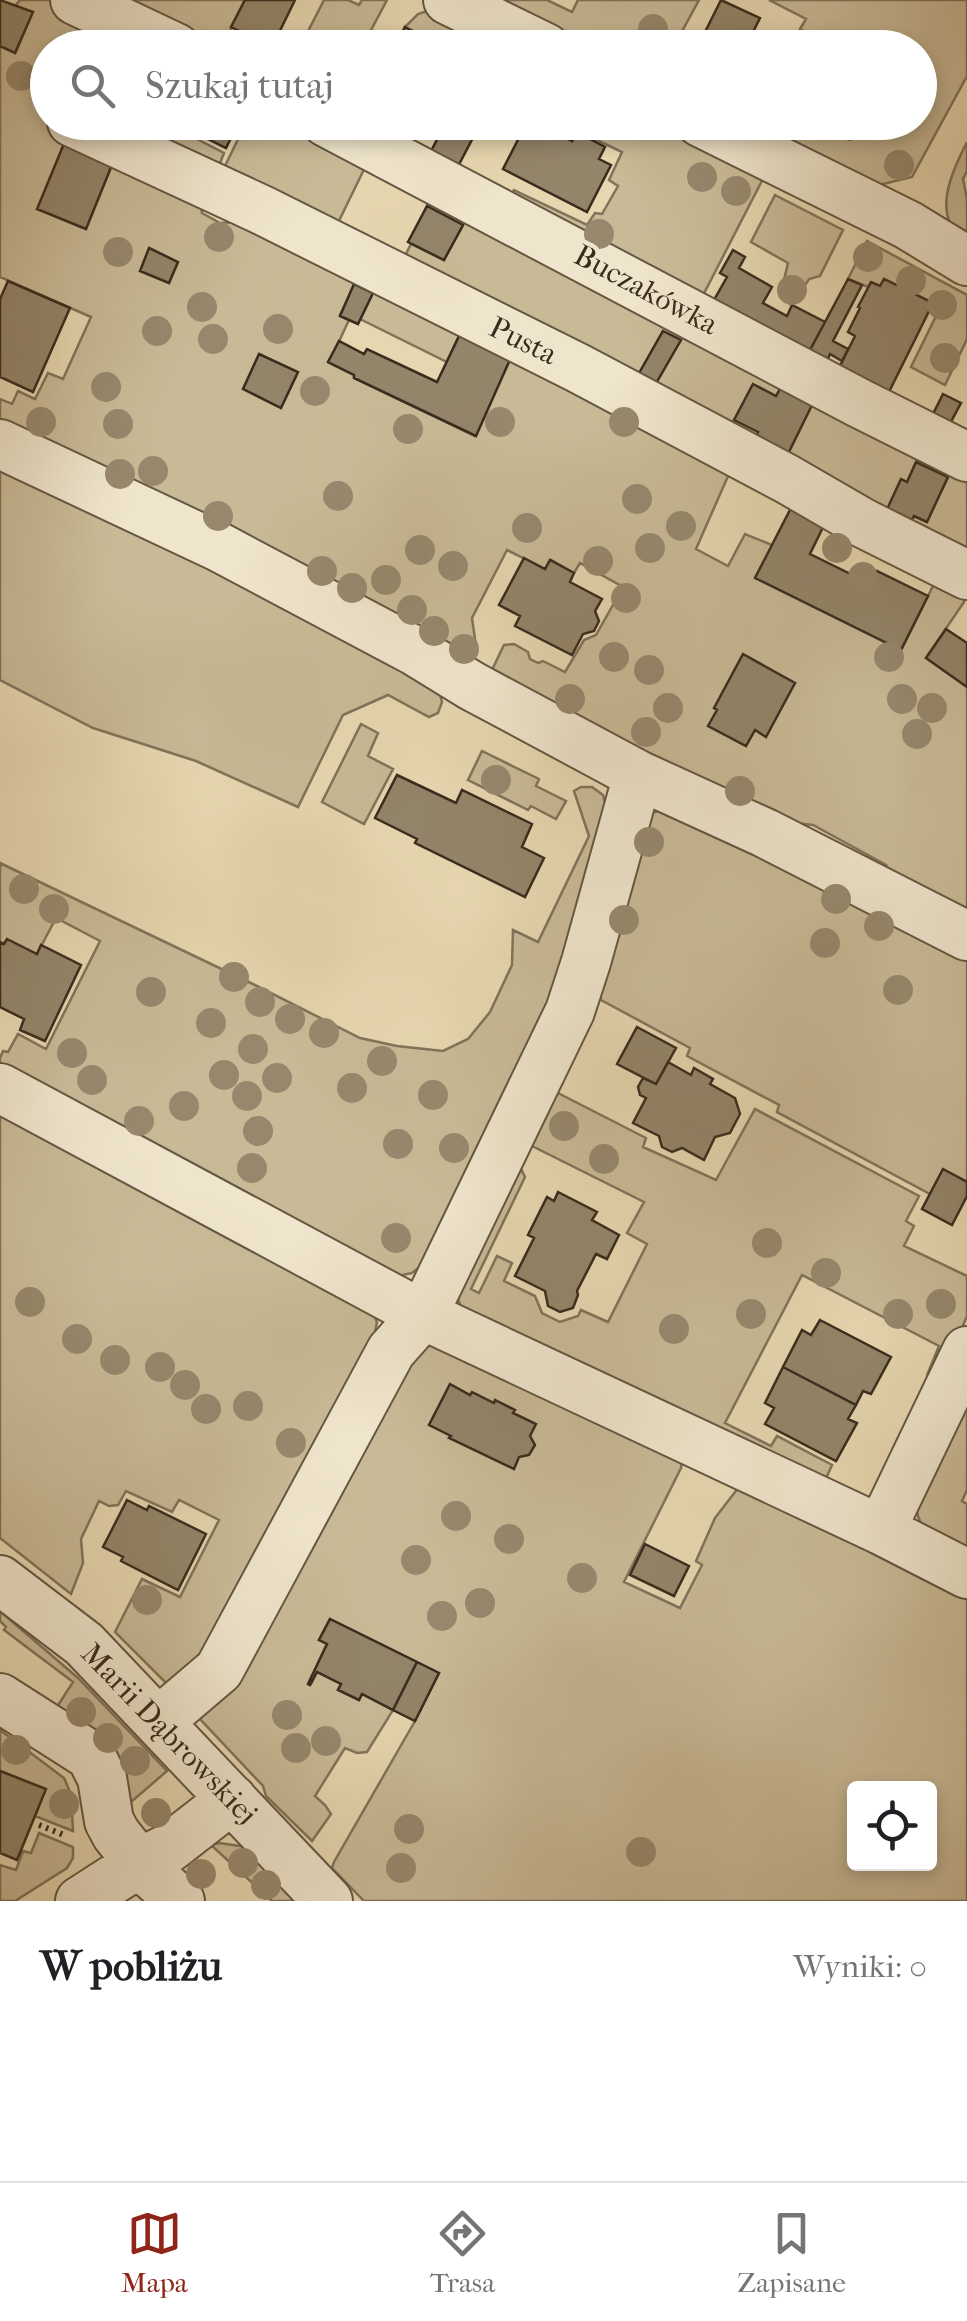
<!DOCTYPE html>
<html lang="pl">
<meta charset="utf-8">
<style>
:root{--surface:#fff;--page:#f2f2f2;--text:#202124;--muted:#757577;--line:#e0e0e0;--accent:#8f2418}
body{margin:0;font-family:"IM FELL French Canon",serif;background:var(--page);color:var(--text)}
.controls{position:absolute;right:30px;bottom:30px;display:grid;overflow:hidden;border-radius:10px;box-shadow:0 5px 15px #0003}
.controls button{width:90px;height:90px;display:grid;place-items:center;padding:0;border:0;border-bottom:2px solid var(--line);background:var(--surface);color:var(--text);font:50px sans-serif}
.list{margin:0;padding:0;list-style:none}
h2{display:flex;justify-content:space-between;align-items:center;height:130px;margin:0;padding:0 40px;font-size:42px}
h2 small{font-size:32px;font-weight:400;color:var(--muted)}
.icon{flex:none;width:55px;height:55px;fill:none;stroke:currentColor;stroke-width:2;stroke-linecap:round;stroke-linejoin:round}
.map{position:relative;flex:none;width:967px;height:1901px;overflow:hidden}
.search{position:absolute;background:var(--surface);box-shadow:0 5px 15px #0003;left:30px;right:30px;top:30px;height:110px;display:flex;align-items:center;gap:25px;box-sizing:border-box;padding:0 35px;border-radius:55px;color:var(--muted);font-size:38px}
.sheet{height:280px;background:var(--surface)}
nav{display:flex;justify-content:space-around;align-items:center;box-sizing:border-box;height:140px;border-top:2px solid var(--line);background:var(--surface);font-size:28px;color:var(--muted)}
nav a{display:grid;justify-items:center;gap:5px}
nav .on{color:var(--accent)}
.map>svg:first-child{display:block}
.green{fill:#c9ba97;stroke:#81735a;stroke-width:2.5;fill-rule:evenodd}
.building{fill:#93856a;stroke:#392c1e;stroke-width:2.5}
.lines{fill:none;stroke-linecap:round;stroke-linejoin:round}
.minor-casing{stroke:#645742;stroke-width:52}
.path{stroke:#392c1e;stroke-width:6;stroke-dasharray:2.5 5;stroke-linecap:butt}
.minor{stroke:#efe5cc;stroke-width:48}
.tree{fill:#97886d}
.labels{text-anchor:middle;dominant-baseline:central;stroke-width:9;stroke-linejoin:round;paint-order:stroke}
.street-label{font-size:30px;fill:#392c1e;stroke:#efe5cc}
</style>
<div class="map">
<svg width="967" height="1901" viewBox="0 0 967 1901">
<rect width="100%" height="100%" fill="#e7d7b0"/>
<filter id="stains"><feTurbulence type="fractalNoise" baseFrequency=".002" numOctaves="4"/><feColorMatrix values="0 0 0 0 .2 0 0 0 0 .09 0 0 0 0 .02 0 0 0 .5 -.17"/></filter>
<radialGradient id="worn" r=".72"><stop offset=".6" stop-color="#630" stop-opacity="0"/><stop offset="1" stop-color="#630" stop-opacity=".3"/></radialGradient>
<path class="green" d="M 20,0 L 53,0 L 95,19 L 83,47 L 48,48 L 48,122 L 54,123 L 199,191 L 202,213 L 220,223 L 258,221 L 465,323 L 447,362 L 360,319 L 372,293 L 355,284 L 340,315 L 349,320 L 329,363 L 354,375 L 354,378 L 475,436 L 512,355 L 732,467 L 696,549 L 728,566 L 745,534 L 772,545 L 901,650 L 939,574 L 963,592 L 964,602 L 926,658 L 967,687 L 967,926 L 902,892 L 886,865 L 813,825 L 795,823 L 741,804 L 491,672 L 504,645 L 514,644 L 528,652 L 530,659 L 538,663 L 543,661 L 565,672 L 584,640 L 596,635 L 623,587 L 580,563 L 574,573 L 551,560 L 545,569 L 507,550 L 472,618 L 477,653 L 472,663 L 0,430 L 0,399 L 12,404 L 18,391 L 35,399 L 48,373 L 63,379 L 91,317 L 0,277 L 0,46 L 16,52 L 32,12 L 15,6 Z
M 101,0 L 245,0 L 222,48 L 195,47 Z
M 324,0 L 348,0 L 359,5 L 362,0 L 387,0 L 362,47 L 300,47 Z
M 473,0 L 547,0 L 572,12 L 578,0 L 699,0 L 673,48 L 572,47 Z
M 769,0 L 967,0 L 967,76 L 912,177 L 867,188 L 742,123 L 814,123 L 849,140 L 873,133 L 882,123 L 920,122 L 920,48 L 837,47 L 800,29 L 806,19 Z
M 427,11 L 443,15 L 487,36 L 490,47 L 439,47 L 440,45 L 405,27 L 418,14 Z
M 166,123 L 224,153 L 218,168 L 223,170 L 246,123 L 302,123 L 369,159 L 338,223 L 405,256 L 411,244 L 444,260 L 463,225 L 427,206 L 435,192 L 967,468 L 967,563 L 155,147 Z
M 562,123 L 668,123 L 766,173 L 698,305 L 509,198 L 514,190 L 587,225 L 595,213 L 602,214 L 618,186 L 609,180 L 622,152 Z
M 967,142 L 967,171 L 963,179 L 967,199 L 967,242 C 929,218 952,172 967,142 Z
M 775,195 L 843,230 L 820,276 L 809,279 L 792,305 L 780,297 L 788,263 L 751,242 Z
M 867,241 L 967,295 L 967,339 L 945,385 L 911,367 L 938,312 L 933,303 L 885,279 L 880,286 L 871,282 L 868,287 L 848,279 Z
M 0,457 L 437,683 L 442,702 L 438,713 L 429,717 L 388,695 L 343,715 L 298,807 L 196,761 L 93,728 L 0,680 Z
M 361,724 L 378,733 L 368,756 L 393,769 L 364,824 L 322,802 Z
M 482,751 L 539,779 L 536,786 L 566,801 L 556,819 L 531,806 L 528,810 L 468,780 Z
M 581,787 L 592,787 L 603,795 L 608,813 L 556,999 L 426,1262 L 412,1273 L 398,1276 L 0,1068 L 0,1058 L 3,1051 L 8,1052 L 18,1034 L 46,1049 L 100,941 L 56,918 L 37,954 L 0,942 L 0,863 L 255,985 L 360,1038 L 397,1046 L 443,1051 L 468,1039 L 490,1012 L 512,965 L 513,930 L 538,942 L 589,836 L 574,791 Z
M 663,809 L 967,951 L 967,1182 L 943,1170 L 930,1194 L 777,1112 L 779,1105 L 687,1056 L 690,1048 L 601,1000 L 599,984 L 647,815 Z
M 556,1092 L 646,1138 L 643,1147 L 716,1180 L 755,1109 L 919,1196 L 906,1221 L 914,1226 L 904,1246 L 967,1276 L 967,1316 L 957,1340 L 942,1366 L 928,1373 L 939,1346 L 802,1275 L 725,1423 L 771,1446 L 777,1436 L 832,1465 L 824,1483 L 860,1501 L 875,1497 L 867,1506 L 463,1313 L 456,1293 L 520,1167 L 525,1177 L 471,1289 L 479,1293 L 497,1256 L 512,1263 L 504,1281 L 535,1296 L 542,1313 L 560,1322 L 578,1316 L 581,1310 L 608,1322 L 647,1244 L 627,1233 L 644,1202 L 530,1145 Z
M 0,1097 L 370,1307 L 377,1322 L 370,1359 L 228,1631 L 172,1689 L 115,1632 L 142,1579 L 180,1597 L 219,1520 L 179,1500 L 172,1512 L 126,1491 L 118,1505 L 109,1506 L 99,1501 L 81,1539 L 83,1563 L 71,1594 L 0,1538 Z
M 439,1343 L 683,1454 L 681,1468 L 624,1582 L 680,1608 L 702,1565 L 696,1561 L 715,1518 L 742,1483 L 967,1587 L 967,1901 L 364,1901 L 332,1868 L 334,1862 L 415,1721 L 439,1673 L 330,1619 L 319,1640 L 327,1644 L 309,1684 L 311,1684 L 317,1672 L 341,1684 L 338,1690 L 359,1700 L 362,1694 L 393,1710 L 367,1752 L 357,1753 L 345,1748 L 315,1796 L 325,1805 L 331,1814 L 312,1841 L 266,1796 L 263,1786 L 200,1719 L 201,1711 L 332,1487 L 421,1347 ZM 854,1788 L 930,1788 L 930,1864 L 854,1864 Z
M 959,1405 L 967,1409 L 967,1490 L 962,1501 L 967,1504 L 967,1561 C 942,1546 922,1540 916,1508 Z
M 0,1611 L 78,1678 L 167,1771 L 124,1808 L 55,1710 L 73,1682 L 4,1630 L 6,1627 L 0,1621 Z
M 0,1730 L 64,1778 L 71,1794 L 73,1831 L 35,1816 L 45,1789 L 0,1771 Z
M 39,1833 L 73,1847 L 73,1858 L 67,1868 L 15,1901 L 0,1901 L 0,1865 L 16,1870 L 23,1851 L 31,1853 Z
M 219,1843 L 247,1847 L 298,1901 L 272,1901 L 211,1845 Z"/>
<path class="building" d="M 0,0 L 33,12 L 15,53 L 0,46 Z
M 245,0 L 295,0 L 272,47 L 231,27 Z
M 721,0 L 760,18 L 745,48 L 706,48 L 699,44 Z
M 405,27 L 440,45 L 439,48 L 394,48 Z
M 194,122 L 239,122 L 226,148 L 190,130 Z
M 446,122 L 463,122 L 477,130 L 454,174 L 427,159 Z
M 527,122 L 535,122 L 572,141 L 577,132 L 605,147 L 599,159 L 611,165 L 587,212 L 503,169 Z
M 65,141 L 114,160 L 86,229 L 37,209 Z
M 427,206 L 463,225 L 444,260 L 408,242 Z
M 149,248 L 178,262 L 169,283 L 140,271 Z
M 733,250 L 745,257 L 739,268 L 772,287 L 763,303 L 787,316 L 792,305 L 825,322 L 805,359 L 710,307 L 727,277 L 720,273 Z
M 848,279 L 862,285 L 833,341 L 848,349 L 842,361 L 830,354 L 827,361 L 809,352 Z
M 884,279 L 933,303 L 883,404 L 834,378 L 855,336 L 848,332 L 860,308 L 858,307 L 871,282 L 880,286 Z
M 8,281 L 70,308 L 33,392 L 0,377 L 0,299 Z
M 354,284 L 373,293 L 358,324 L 340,316 Z
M 663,331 L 681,340 L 651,392 L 634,382 Z
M 461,332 L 512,355 L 476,436 L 354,378 L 354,375 L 328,362 L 339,341 L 364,354 L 367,349 L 437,382 Z
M 259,354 L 298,372 L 281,408 L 243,389 Z
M 753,384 L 776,396 L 781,387 L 813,403 L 784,462 L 751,445 L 758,432 L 734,420 Z
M 943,394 L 961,403 L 946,431 L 929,422 Z
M 916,462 L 948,477 L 927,522 L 914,516 L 907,529 L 883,518 L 901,479 L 907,482 Z
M 793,504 L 826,521 L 810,554 L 871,584 L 877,571 L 928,596 L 901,650 L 755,578 Z
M 524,558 L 545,569 L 550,560 L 574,573 L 570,582 L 602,599 L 595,611 L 599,621 L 594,631 L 583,634 L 572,655 L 515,626 L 520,616 L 499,605 Z
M 946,629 L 967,643 L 967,687 L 926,658 Z
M 743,654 L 795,683 L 766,737 L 755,730 L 746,746 L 708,726 L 717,710 L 714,708 Z
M 397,775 L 456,803 L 462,790 L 532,824 L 522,847 L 544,858 L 525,897 L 415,843 L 417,839 L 375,818 Z
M 7,939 L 37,954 L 41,945 L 81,965 L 45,1041 L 20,1030 L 24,1019 L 0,1007 L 0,942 L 4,944 Z
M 637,1027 L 676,1048 L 656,1084 L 617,1064 Z
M 668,1062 L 691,1075 L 694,1068 L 713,1079 L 710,1084 L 735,1098 L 740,1114 L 730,1133 L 715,1137 L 704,1160 L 682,1148 L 672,1152 L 662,1147 L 659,1136 L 633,1123 L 646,1098 L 640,1095 L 638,1087 L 643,1078 L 656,1084 Z
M 943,1169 L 967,1182 L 967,1196 L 952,1225 L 922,1209 Z
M 558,1192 L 597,1212 L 592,1220 L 619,1235 L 607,1259 L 596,1254 L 577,1291 L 578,1295 L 573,1308 L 560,1312 L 548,1306 L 545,1291 L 515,1276 L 534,1238 L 528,1235 L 547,1197 L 554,1201 Z
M 820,1320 L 891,1357 L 871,1394 L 863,1391 L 856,1405 L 783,1367 L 802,1330 L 811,1335 Z
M 783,1367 L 856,1405 L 848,1419 L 857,1423 L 836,1461 L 765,1424 L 774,1408 L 765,1403 Z
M 450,1384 L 470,1395 L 472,1392 L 494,1403 L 495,1400 L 515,1410 L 513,1413 L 536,1424 L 530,1436 L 535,1445 L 529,1455 L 519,1457 L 514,1469 L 449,1438 L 451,1436 L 429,1425 Z
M 127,1500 L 147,1510 L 149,1506 L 206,1534 L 178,1590 L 121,1561 L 123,1557 L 103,1547 Z
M 645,1544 L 689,1566 L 674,1596 L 630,1575 Z
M 330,1619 L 417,1662 L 393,1710 L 362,1694 L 359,1700 L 338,1690 L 341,1684 L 317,1672 L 310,1685 L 308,1684 L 327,1644 L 319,1640 Z
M 417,1662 L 439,1673 L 415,1721 L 393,1710 Z
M 0,1771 L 46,1789 L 17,1860 L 0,1853 Z"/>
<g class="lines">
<defs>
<path id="minor" d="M 75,0 L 176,48
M 448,0 L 546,48
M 72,122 L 262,210 L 578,368 L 787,479 L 863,523 L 967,575
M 326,122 L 859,403 L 967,457
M 700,122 L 908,225 L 967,261
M 0,444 L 219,547 L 415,651 L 472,686 L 638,775 L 765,833 L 967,936
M 0,1088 L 423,1315 L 881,1530
M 967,1351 L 881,1530 L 967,1574
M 0,1580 L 84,1644 L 328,1901
M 0,1698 L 91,1756 L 102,1778 L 109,1821 L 116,1834 L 139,1863 L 180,1901
M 158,1722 L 219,1670 L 391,1351 L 423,1315 L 570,1011 L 586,962 L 638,775
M 80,1901 L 139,1863 L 169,1848 L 232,1799"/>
</defs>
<use href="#minor" class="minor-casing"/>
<path class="path" d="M 39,1825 L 64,1835"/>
<use href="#minor" class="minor"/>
</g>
<g class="tree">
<circle cx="653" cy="29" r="15"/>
<circle cx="21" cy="76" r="15"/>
<circle cx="899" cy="165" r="15"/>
<circle cx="702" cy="177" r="15"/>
<circle cx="736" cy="191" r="15"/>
<circle cx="599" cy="234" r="15"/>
<circle cx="219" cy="237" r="15"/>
<circle cx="118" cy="252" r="15"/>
<circle cx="868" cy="257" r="15"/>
<circle cx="911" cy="281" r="15"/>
<circle cx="792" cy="290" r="15"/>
<circle cx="942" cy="305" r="15"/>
<circle cx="202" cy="307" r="15"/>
<circle cx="278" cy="329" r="15"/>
<circle cx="157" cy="331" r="15"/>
<circle cx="213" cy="339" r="15"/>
<circle cx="945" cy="358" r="15"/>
<circle cx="106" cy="387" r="15"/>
<circle cx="315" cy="391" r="15"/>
<circle cx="41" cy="422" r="15"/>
<circle cx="500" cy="422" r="15"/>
<circle cx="624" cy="422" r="15"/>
<circle cx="118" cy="424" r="15"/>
<circle cx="408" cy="429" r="15"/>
<circle cx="153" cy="471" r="15"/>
<circle cx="120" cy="474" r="15"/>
<circle cx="338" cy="496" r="15"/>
<circle cx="637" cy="499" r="15"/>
<circle cx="218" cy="516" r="15"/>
<circle cx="681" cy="526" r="15"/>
<circle cx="527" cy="528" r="15"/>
<circle cx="650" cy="548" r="15"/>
<circle cx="837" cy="548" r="15"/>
<circle cx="420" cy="550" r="15"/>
<circle cx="598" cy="561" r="15"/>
<circle cx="453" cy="566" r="15"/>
<circle cx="322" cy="571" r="15"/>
<circle cx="863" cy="577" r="15"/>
<circle cx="386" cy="580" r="15"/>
<circle cx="352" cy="588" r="15"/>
<circle cx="626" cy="598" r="15"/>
<circle cx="412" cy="610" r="15"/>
<circle cx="434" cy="631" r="15"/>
<circle cx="464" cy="649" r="15"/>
<circle cx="614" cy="657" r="15"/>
<circle cx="889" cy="657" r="15"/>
<circle cx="649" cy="670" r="15"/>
<circle cx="570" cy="699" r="15"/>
<circle cx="902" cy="699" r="15"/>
<circle cx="668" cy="708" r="15"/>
<circle cx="932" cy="708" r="15"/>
<circle cx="646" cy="732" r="15"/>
<circle cx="917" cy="734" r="15"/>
<circle cx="496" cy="780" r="15"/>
<circle cx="740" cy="791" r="15"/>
<circle cx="649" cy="842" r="15"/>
<circle cx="24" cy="889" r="15"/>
<circle cx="836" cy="899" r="15"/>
<circle cx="54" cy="909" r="15"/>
<circle cx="624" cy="920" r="15"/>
<circle cx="879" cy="926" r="15"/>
<circle cx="825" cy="943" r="15"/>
<circle cx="234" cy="977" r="15"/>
<circle cx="898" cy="990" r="15"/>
<circle cx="151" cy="992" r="15"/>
<circle cx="260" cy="1002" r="15"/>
<circle cx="290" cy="1019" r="15"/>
<circle cx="211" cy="1023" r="15"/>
<circle cx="324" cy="1033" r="15"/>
<circle cx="253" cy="1049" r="15"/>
<circle cx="72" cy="1053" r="15"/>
<circle cx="382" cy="1061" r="15"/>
<circle cx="224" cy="1075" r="15"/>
<circle cx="277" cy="1078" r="15"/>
<circle cx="92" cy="1080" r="15"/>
<circle cx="352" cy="1088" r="15"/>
<circle cx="433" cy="1095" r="15"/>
<circle cx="247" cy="1096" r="15"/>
<circle cx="184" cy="1106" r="15"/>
<circle cx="139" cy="1121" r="15"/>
<circle cx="564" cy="1126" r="15"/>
<circle cx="258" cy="1131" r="15"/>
<circle cx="398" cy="1144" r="15"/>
<circle cx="454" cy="1148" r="15"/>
<circle cx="604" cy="1159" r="15"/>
<circle cx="252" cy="1168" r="15"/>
<circle cx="396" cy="1238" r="15"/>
<circle cx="767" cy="1243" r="15"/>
<circle cx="826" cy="1273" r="15"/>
<circle cx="30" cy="1302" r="15"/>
<circle cx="941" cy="1304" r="15"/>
<circle cx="751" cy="1314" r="15"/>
<circle cx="898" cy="1314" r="15"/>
<circle cx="674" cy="1329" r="15"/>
<circle cx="77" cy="1339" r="15"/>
<circle cx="115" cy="1360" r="15"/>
<circle cx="160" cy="1367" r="15"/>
<circle cx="185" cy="1385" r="15"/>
<circle cx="248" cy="1406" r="15"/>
<circle cx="206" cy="1409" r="15"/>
<circle cx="291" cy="1443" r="15"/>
<circle cx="456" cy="1516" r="15"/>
<circle cx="509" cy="1539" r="15"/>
<circle cx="416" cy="1560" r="15"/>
<circle cx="582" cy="1578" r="15"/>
<circle cx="147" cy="1600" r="15"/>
<circle cx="480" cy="1603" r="15"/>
<circle cx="442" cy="1616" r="15"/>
<circle cx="81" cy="1712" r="15"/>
<circle cx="287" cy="1715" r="15"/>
<circle cx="108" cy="1738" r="15"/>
<circle cx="326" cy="1741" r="15"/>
<circle cx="296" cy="1748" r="15"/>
<circle cx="16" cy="1750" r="15"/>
<circle cx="135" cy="1761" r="15"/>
<circle cx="64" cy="1804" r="15"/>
<circle cx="156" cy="1813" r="15"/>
<circle cx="409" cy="1829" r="15"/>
<circle cx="641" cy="1852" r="15"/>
<circle cx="243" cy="1863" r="15"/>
<circle cx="401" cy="1868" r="15"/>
<circle cx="201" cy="1874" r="15"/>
<circle cx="266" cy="1885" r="15"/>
</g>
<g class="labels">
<g class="street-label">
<text transform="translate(646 290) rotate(28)">Buczakówka</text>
<text transform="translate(523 341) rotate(26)">Pusta</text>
<text transform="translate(169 1734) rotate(46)">Marii Dąbrowskiej</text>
</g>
</g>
<rect width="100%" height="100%" filter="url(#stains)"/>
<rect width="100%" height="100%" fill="url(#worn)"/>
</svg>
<div class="controls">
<button><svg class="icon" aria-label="locate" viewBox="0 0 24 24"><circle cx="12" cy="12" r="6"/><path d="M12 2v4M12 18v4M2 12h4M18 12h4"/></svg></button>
</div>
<div class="search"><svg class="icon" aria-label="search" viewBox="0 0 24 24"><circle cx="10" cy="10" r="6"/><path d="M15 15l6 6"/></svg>Szukaj tutaj</div>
</div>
<section class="sheet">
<h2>W pobliżu<small>Wyniki: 0</small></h2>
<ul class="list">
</ul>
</section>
<nav>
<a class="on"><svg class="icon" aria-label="map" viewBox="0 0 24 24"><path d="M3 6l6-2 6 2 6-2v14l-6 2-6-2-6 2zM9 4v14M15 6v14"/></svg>Mapa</a>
<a><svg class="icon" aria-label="directions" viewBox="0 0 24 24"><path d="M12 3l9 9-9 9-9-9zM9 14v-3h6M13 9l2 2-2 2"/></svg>Trasa</a>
<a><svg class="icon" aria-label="saved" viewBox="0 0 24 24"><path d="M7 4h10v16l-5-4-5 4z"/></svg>Zapisane</a>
</nav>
